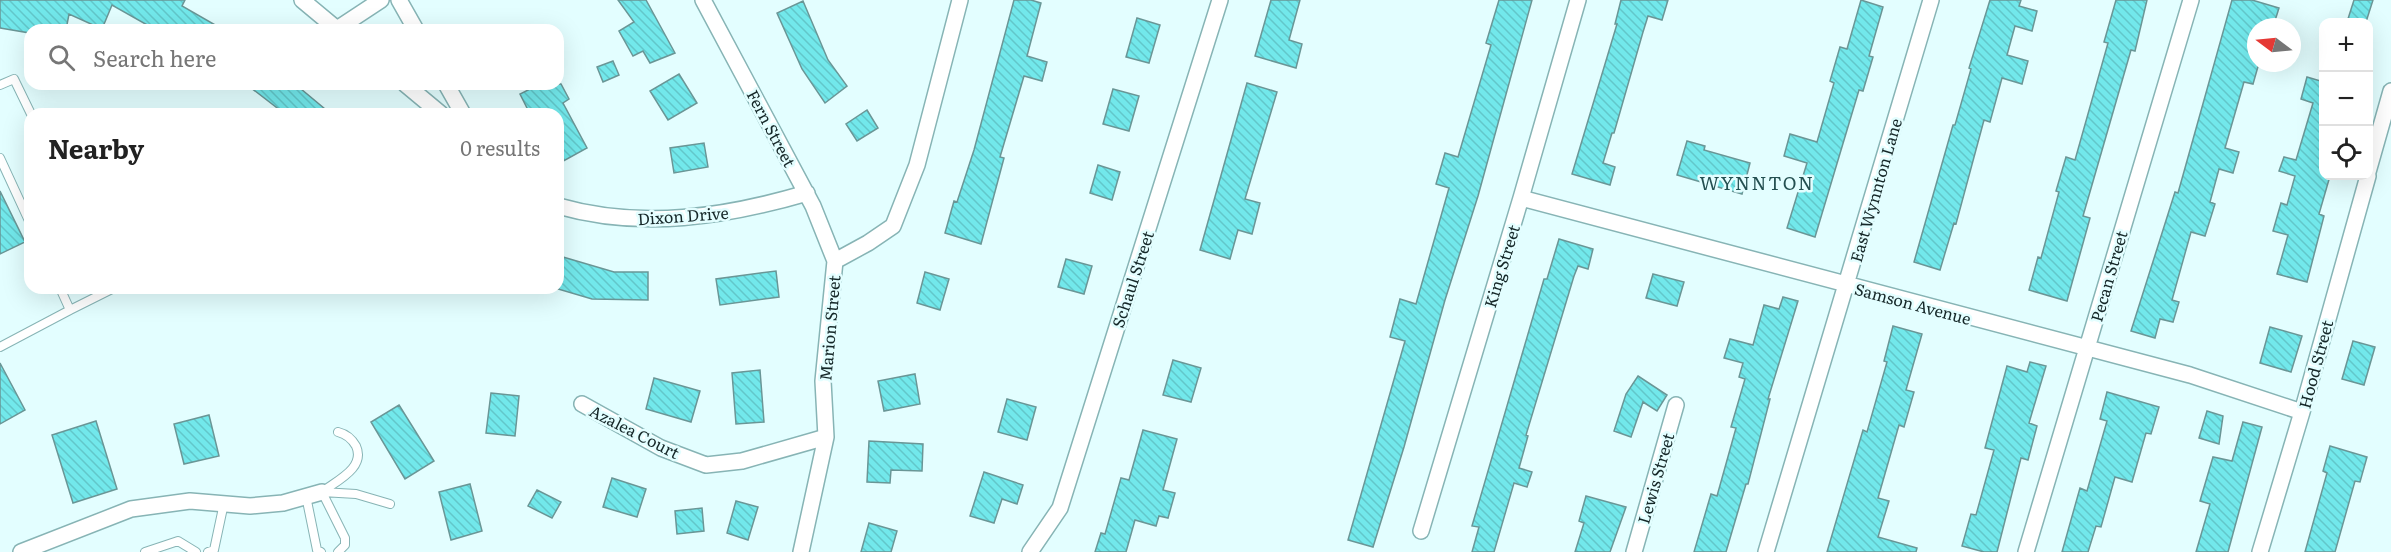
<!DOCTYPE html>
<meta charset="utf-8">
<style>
:root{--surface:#fff;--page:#f6f6f6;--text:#222;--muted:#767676;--line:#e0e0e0}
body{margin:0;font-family:Literata,serif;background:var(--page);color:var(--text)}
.controls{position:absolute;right:18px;top:18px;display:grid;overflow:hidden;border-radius:12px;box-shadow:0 6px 24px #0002}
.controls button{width:54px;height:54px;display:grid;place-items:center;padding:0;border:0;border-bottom:2px solid var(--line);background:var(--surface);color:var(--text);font:30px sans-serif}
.compass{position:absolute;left:2247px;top:18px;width:54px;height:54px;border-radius:50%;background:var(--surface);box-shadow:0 6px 24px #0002;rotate:286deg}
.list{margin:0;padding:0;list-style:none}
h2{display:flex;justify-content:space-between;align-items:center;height:78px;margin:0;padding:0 24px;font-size:26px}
h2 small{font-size:20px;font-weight:400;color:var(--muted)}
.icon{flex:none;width:33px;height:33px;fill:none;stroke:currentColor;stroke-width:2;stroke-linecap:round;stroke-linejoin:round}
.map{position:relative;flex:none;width:2391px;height:552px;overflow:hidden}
.search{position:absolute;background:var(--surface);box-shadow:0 6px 24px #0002;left:24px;top:24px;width:540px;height:66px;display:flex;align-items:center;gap:15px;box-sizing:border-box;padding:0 21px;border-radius:18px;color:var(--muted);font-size:22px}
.panel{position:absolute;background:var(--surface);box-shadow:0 6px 24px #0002;left:24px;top:108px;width:540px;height:186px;border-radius:18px}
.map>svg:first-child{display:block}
.building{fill:url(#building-back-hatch);stroke:#6a9696;stroke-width:1.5}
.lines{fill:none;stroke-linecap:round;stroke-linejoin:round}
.service-casing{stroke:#87b4b5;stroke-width:10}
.minor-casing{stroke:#87b4b5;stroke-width:18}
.service{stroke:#fff;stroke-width:8}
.minor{stroke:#fff;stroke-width:15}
.labels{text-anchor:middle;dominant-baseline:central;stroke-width:5;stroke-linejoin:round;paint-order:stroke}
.street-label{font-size:16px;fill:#152728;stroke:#e3feff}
.neighbourhood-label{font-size:18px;letter-spacing:1.5px;fill:#245051;stroke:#e3feff}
</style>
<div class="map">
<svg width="2391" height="552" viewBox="0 0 2391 552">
<defs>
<pattern id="building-back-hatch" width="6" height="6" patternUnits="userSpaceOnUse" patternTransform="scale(1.5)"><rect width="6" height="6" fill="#72e8eb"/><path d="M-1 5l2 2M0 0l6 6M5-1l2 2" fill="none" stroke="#62c7ca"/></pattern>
</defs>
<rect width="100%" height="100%" fill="#e3feff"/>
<path class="building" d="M 0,0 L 185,0 L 182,6 L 224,30 L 156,30 L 112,5 L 102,29 L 69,14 L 66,30 L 30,30 L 30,33 L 0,28 Z
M 618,0 L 646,0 L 675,53 L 650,63 L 643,51 L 633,56 L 619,31 L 634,22 Z
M 1014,0 L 1031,0 L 1041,3 L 1027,56 L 1047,62 L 1042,81 L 1024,76 L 1000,157 L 1004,158 L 981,244 L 945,233 L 954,201 L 957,202 L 974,150 Z
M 1271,0 L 1300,0 L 1289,40 L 1302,44 L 1296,68 L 1255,56 Z
M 1499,0 L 1532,0 L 1478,196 L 1445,300 L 1404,447 L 1373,547 L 1348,540 L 1405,341 L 1390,337 L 1400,299 L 1416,304 L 1449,188 L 1436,184 L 1445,153 L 1458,157 L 1491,45 L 1486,43 Z
M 1621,0 L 1668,0 L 1662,20 L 1648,16 L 1643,32 L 1614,133 L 1612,133 L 1603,163 L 1615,167 L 1610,185 L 1572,174 L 1617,24 L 1615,24 Z
M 1861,0 L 1883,7 L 1869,56 L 1873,57 L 1863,91 L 1859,90 L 1815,237 L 1787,228 L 1807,163 L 1784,156 L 1790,134 L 1817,142 L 1834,83 L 1830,81 L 1840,47 L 1847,49 Z
M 1990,0 L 2021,0 L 2019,6 L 2037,11 L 2032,31 L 2015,26 L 2007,55 L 2028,61 L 2022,84 L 2002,78 L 1990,122 L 1984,120 L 1956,224 L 1954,223 L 1940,270 L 1914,262 L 1953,125 L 1955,125 L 1971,69 L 1969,68 Z
M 2116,0 L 2147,0 L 2135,51 L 2131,50 L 2083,216 L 2090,218 L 2067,301 L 2029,290 L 2038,257 L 2041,258 L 2059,192 L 2056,191 L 2066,157 L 2075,160 L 2108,43 L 2104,42 Z
M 2232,0 L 2252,0 L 2279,8 L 2273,27 L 2256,27 L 2256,63 L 2259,63 L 2253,84 L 2244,82 L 2225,148 L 2239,152 L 2233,173 L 2219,169 L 2210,202 L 2215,204 L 2205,236 L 2191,232 L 2172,300 L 2179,302 L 2173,322 L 2160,319 L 2155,338 L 2131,331 L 2175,192 L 2178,193 Z
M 2354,0 L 2373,0 L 2366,22 L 2347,22 Z
M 803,1 L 828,60 L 847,86 L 825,103 L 802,69 L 777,13 Z
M 1137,18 L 1160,25 L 1149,63 L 1126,57 Z
M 613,61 L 619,75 L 603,82 L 597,67 Z
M 679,74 L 697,103 L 668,120 L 650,91 Z
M 2307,77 L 2324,82 L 2324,176 L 2330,176 L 2319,214 L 2324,216 L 2307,282 L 2277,274 L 2288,235 L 2273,231 L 2281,203 L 2287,205 L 2295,176 L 2279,171 L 2284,157 L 2296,160 L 2313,103 L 2301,99 Z
M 1247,83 L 1277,92 L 1245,199 L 1260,203 L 1252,234 L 1238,230 L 1230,259 L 1200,250 Z
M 246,84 L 295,84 L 331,114 L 285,114 Z
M 540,84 L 561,84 L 569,99 L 563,103 L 587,148 L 558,164 L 558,114 L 530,114 L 520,94 Z
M 1113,89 L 1139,96 L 1129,131 L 1103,124 Z
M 867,110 L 878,128 L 857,141 L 846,124 Z
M 1687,141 L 1705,146 L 1704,150 L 1750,163 L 1742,194 L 1677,175 Z
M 704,143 L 708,167 L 674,173 L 670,148 Z
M 1098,165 L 1120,172 L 1112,200 L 1090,193 Z
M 0,191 L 25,242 L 0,254 Z
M 1559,239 L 1593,249 L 1588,269 L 1578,266 L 1574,276 L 1526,435 L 1528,436 L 1519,468 L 1532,472 L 1527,487 L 1514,483 L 1494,552 L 1472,552 L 1479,527 L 1472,526 L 1544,279 L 1547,279 Z
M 563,257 L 614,272 L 648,272 L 648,300 L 592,299 L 558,289 L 558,274 Z
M 1066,259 L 1092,266 L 1084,294 L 1058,287 Z
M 776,271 L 779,297 L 720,305 L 716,279 Z
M 925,272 L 949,279 L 940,310 L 917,303 Z
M 1653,274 L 1684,282 L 1677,306 L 1646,298 Z
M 1783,297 L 1798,301 L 1768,399 L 1770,399 L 1748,484 L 1746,484 L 1726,552 L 1694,552 L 1711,494 L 1717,496 L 1736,428 L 1731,427 L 1745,379 L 1739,377 L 1743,363 L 1724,358 L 1730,339 L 1753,345 L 1764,305 L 1779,309 Z
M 1893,326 L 1922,334 L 1906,390 L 1914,392 L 1904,427 L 1899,425 L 1878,498 L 1889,501 L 1878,537 L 1917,548 L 1916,552 L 1827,552 L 1863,430 L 1867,432 L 1887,362 L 1884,361 Z
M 2270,327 L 2302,336 L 2291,372 L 2260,363 Z
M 2353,341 L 2375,347 L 2364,385 L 2342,379 Z
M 1173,360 L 1201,368 L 1191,402 L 1163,395 Z
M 2030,362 L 2046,366 L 2029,423 L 2037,426 L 2028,460 L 2021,458 L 1997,552 L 1984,552 L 1962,546 L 1971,514 L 1976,515 L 1994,450 L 1985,448 L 2007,366 L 2027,372 Z
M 0,363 L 25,410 L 0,424 Z
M 760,370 L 764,422 L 736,424 L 732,373 Z
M 915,374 L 920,404 L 884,411 L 878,381 Z
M 1638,376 L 1667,395 L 1657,411 L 1643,402 L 1631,437 L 1614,431 L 1626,394 Z
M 654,378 L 700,391 L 691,422 L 646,409 Z
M 2107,392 L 2159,407 L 2151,434 L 2146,433 L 2132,482 L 2115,477 L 2101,527 L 2096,526 L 2088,552 L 2062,552 L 2080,488 L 2087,491 L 2107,421 L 2100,419 Z
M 491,393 L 519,396 L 515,436 L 486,433 Z
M 1007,399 L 1036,407 L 1027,440 L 998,432 Z
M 399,405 L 434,461 L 405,479 L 371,422 Z
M 2207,411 L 2223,416 L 2219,444 L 2199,438 Z
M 209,415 L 219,456 L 184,464 L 174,424 Z
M 96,421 L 117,489 L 73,503 L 52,435 Z
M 2243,422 L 2262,427 L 2228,552 L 2196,552 L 2210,504 L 2200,501 L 2213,457 L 2232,461 Z
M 1143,430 L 1177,439 L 1163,490 L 1175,493 L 1168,518 L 1159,516 L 1156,526 L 1135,520 L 1126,552 L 1095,552 L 1101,533 L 1105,534 L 1121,478 L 1129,480 Z
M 869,441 L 923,444 L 922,471 L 891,470 L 890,483 L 867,482 Z
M 2330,446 L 2367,457 L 2360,482 L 2355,481 L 2335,552 L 2305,552 L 2327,473 L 2323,471 Z
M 984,472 L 1023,485 L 1017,504 L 1002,499 L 994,523 L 970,516 Z
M 612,478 L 646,489 L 637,517 L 603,507 Z
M 470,484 L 482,531 L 451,540 L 439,492 Z
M 537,490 L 561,502 L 552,518 L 528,506 Z
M 1586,496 L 1626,507 L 1610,552 L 1575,552 L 1584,523 L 1579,521 Z
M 736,501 L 758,507 L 748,540 L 727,533 Z
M 702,508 L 704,531 L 677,534 L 675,511 Z
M 869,523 L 897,531 L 891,552 L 861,552 Z"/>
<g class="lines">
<defs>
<path id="service" d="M 0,85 L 14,79 L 31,114
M 0,158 L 30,223
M 60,288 L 70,310 L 114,288
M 0,347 L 70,310
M 322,492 C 336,481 366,468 356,446 C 352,439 346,434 338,432
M 322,492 L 356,494 L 390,504
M 322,492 L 345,538 L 345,545 L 338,552
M 306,496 L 317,550 L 321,552
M 145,552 L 178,541 L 196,552
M 208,552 L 214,550 L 224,503"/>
<path id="minor" d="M 302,0 L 338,30
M 399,0 L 416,30
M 703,0 L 813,206 L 835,261
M 337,29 L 381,0
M 405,84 L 441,114
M 446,84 L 463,114
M 2368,172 L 2391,91
M 1521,198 L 2190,375 L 2302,412
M 558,206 C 642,230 725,217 807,193
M 582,404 L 661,448 L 706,465 L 742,461 L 826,437
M 1421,531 L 1521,198 L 1578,0
M 21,552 L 131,509 L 190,501 L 250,506 L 283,503 L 322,492
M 801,552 L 826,437 L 823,381 L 835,261 L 868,243 L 893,226 L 917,165 L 960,0
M 1030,552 L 1060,508 L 1220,0
M 1634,552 L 1676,405
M 1766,552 L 1931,0
M 2026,552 L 2191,0
M 2260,552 L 2302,412 L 2368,176"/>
</defs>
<use href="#service" class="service-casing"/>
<use href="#minor" class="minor-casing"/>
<use href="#service" class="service"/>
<use href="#minor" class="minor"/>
</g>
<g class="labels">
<g class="street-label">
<text transform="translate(772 128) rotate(62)">Fern Street</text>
<text transform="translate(1875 190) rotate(-74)">East Wynnton Lane</text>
<text transform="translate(683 215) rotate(-4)">Dixon Drive</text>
<text transform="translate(1501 266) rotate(-73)">King Street</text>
<text transform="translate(2108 276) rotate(-74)">Pecan Street</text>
<text transform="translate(1132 279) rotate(-72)">Schaul Street</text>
<text transform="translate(1913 303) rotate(15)">Samson Avenue</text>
<text transform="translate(829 328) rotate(-85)">Marion Street</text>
<text transform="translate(2315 364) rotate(-75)">Hood Street</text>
<text transform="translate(635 431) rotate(27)">Azalea Court</text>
<text transform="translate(1655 478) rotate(-74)">Lewis Street</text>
</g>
<g class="neighbourhood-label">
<text x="1757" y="182">WYNNTON</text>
</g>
</g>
</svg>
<div class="controls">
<button>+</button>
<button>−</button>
<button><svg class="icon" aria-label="locate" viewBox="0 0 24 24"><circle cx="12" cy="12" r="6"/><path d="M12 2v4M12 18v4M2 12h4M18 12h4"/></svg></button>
</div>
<svg class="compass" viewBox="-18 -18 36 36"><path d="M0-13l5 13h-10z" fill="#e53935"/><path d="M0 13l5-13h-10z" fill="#767676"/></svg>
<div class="search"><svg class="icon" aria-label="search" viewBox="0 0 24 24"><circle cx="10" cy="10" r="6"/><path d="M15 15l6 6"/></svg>Search here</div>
<section class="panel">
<h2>Nearby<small>0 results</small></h2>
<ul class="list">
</ul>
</section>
</div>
